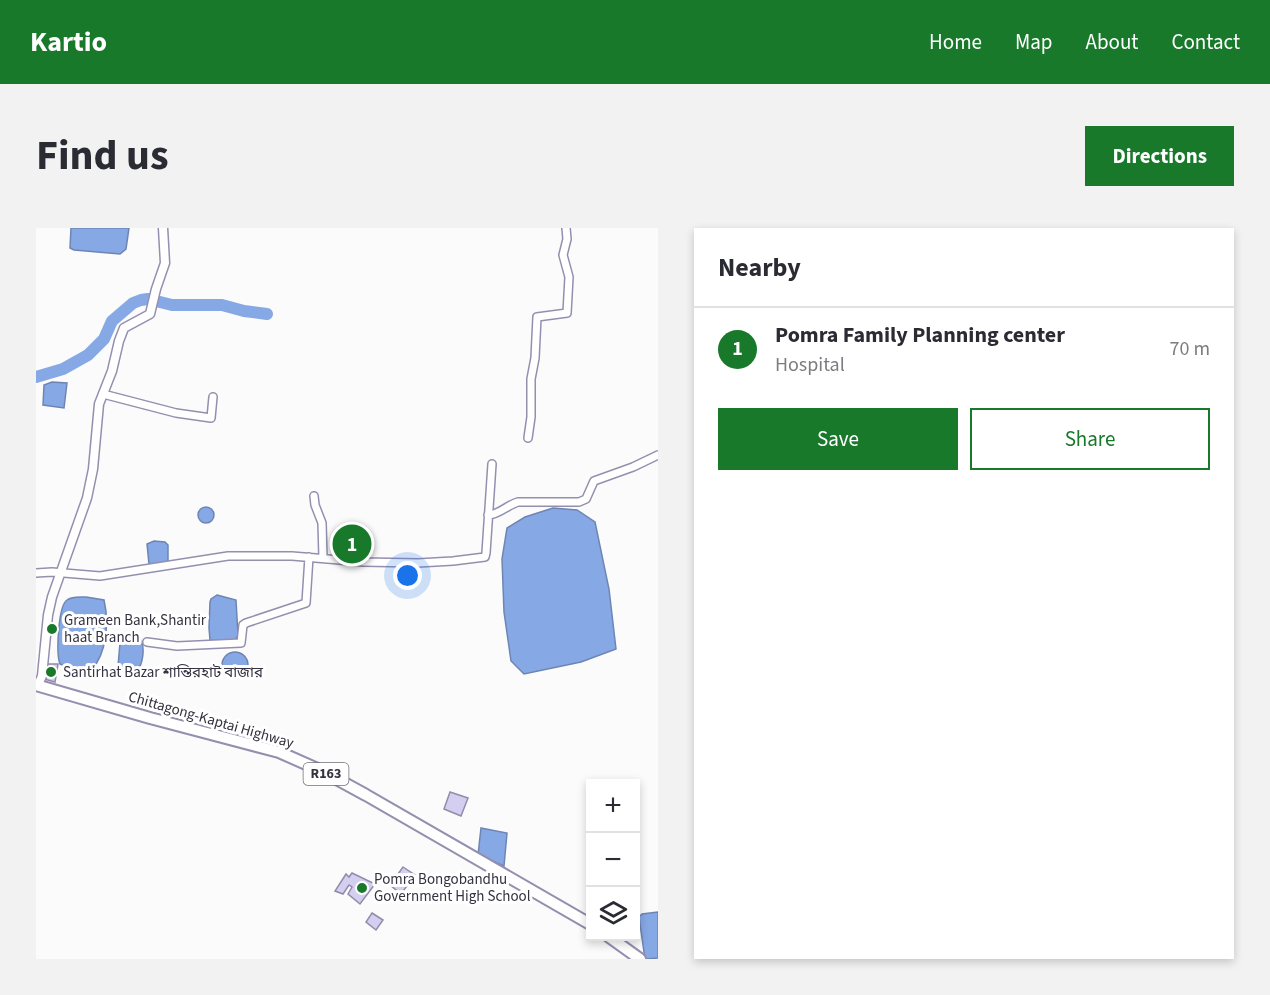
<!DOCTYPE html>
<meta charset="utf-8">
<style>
:root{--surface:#fff;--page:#f2f2f3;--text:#2b2b33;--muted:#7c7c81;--line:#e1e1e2;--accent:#19792a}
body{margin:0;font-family:"Source Sans 3","Noto Sans Bengali",sans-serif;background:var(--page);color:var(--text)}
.controls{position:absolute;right:18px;bottom:18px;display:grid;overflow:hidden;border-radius:0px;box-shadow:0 3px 9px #0003}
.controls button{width:54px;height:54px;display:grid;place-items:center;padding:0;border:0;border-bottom:2px solid var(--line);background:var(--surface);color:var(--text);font:30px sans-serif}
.you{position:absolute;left:372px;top:348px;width:21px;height:21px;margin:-15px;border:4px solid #fff;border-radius:50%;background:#1a73e8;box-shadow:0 0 0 9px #1a73e833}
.badge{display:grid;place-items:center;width:39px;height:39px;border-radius:50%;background:var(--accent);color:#fff;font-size:20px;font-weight:700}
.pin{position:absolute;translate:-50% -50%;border:3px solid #fff;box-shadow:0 2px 6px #0006}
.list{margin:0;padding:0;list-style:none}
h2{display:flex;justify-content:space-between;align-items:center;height:78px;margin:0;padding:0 24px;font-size:26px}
h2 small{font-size:20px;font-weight:400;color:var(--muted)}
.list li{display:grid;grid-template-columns:39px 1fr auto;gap:18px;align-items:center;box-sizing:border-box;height:84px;padding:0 24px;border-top:2px solid var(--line)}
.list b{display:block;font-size:22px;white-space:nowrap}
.list p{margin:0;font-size:20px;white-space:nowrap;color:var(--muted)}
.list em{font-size:20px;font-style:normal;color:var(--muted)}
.actions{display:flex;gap:12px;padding:18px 24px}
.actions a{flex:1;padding:14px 0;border:2px solid var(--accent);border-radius:0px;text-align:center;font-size:21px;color:var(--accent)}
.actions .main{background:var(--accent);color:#fff}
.icon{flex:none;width:33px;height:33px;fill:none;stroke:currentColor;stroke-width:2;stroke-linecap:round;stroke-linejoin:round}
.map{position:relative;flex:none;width:622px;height:731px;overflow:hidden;border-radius:0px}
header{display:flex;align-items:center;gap:36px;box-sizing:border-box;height:84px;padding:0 30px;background:var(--accent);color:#fff}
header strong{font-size:28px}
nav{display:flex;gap:33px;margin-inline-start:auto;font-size:21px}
.intro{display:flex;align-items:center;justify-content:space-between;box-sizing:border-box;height:144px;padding:0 36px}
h1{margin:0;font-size:42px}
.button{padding:15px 27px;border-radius:0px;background:var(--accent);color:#fff;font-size:21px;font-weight:700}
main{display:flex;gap:36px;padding:0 36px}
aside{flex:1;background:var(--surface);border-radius:0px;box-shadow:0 3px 9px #0003}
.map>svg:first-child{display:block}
.water{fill:#86a8e5;stroke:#6e85b4;stroke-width:1.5}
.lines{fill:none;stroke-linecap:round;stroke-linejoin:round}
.river{stroke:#86a8e5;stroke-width:12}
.building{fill:#d4cef0;stroke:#918baa;stroke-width:1.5}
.minor-casing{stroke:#958faf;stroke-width:10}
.tertiary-casing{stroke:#958faf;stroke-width:11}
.primary-casing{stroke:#958faf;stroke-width:14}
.minor{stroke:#fff;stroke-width:7}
.tertiary{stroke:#fff;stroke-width:8}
.primary{stroke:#fff;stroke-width:10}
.poi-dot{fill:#19792a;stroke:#fff;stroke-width:2}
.labels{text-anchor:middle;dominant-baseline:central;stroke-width:6;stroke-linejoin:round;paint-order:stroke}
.shield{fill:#fff;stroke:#727079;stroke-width:1.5}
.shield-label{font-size:14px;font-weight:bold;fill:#353240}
.poi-label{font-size:15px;fill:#353240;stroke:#fff;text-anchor:start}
.street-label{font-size:15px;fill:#353240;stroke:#fff}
</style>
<header>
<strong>Kartio</strong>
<nav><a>Home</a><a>Map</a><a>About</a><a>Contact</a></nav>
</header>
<div class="intro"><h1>Find us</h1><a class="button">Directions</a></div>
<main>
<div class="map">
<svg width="622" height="731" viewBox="0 0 622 731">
<rect width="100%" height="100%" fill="#fbfbfb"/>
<path class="water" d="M 35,0 L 93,0 L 90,21 L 84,26 L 38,22 L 34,20 Z
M 16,154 L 31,155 L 28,180 L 7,177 L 8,157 Z
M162 287a8 8 0 1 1 16 0a8 8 0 1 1-16 0Z
M 517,280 L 541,282 L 559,294 L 573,361 L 580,421 L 545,434 L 488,446 L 475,433 L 468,384 L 466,331 L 471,300 L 489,289 Z
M 118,313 L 129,314 L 132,317 L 132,333 L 130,335 L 113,336 L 111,316 Z
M 181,367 L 200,372 L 202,408 L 198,413 L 174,412 L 173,400 L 174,374 L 175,371 Z
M 50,369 L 68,372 C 73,393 71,425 56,441 C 44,443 34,441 24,436 C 20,426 22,378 31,372 C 36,368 44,369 50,369 Z
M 91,410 L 105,412 C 109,420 107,436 101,443 L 84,440 L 82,438 L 84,415 Z
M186 437a13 13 0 1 1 26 0a13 13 0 1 1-26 0Z
M 445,600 L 471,605 L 468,638 L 442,627 Z
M 622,684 L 622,730 L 609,731 L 603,689 L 606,686 Z"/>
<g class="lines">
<path class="river" d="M 0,149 L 27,141 L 52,127 L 68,111 L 76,93 L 97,75 L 105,72 L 112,71 L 136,77 L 186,77 L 208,83 L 231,86"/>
</g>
<path class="building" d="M 10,436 L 22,436 L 19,454 L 8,451 Z
M 414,564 L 432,570 L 425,588 L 408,581 Z
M 367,639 L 379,647 L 365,666 L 354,657 Z
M 316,645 L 339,656 L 324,676 L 312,666 L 316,659 L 313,657 L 307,666 L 299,663 L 310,646 L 313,649 Z
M 336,685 L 347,692 L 340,702 L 330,694 Z"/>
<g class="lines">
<defs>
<path id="minor" d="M 67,166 L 140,185 L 175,190 L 177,169
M 492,210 L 495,189 L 495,151 L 499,130 L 501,89 L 531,85 L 533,49 L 527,27 L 531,11 L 530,0
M 278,268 L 279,277 L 286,295 L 287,330
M 452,287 C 463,287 471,277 482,274 L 543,274 L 550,271 L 558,253 L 597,239 L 622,227
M 0,345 L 16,344 L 64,348 L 192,328 L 256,328 L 327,334 L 382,335 L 417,333 L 449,329 L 450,325 L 456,236
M 111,414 L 141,418 L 205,415 L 207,397 L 210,395 L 270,375 L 273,329"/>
<path id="tertiary" d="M 2,457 L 6,448 L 12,387 L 16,369 L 51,270 L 57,241 L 63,176 L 76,143 L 83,113 L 88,100 L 114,86 L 120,61 L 129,35 L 127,0"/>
<path id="primary" d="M 0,457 L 114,490 L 243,524 L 286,543 L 330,567 L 554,696
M 572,708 L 604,731"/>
</defs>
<use href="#minor" class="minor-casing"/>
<use href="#tertiary" class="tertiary-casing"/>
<use href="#primary" class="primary-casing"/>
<use href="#minor" class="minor"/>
<use href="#tertiary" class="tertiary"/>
<use href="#primary" class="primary"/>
</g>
<g class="poi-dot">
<circle cx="16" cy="401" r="6"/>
<circle cx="15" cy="444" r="6"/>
<circle cx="326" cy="660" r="6"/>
</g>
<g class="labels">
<rect class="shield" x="267.5" y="535" width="45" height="22" rx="4.5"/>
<g class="shield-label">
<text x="290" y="546">R163</text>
</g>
<g class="poi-label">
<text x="28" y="392">Grameen Bank,Shantir<tspan x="28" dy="17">haat Branch</tspan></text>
<text x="27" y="444">Santirhat Bazar শান্তিরহাট বাজার</text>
<text x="338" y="651">Pomra Bongobandhu<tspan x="338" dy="17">Government High School</tspan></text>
</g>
<g class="street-label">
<text transform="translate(175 492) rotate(16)">Chittagong-Kaptai Highway</text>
</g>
</g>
</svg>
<div class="controls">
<button>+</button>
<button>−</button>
<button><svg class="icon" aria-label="layers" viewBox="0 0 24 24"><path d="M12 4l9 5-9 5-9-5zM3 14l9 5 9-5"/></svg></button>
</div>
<div class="you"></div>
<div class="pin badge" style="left:316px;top:316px">1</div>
</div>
<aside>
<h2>Nearby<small></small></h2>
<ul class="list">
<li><span class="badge">1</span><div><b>Pomra Family Planning center</b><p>Hospital</p></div><em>70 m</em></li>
</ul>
<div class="actions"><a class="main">Save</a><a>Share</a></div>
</aside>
</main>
